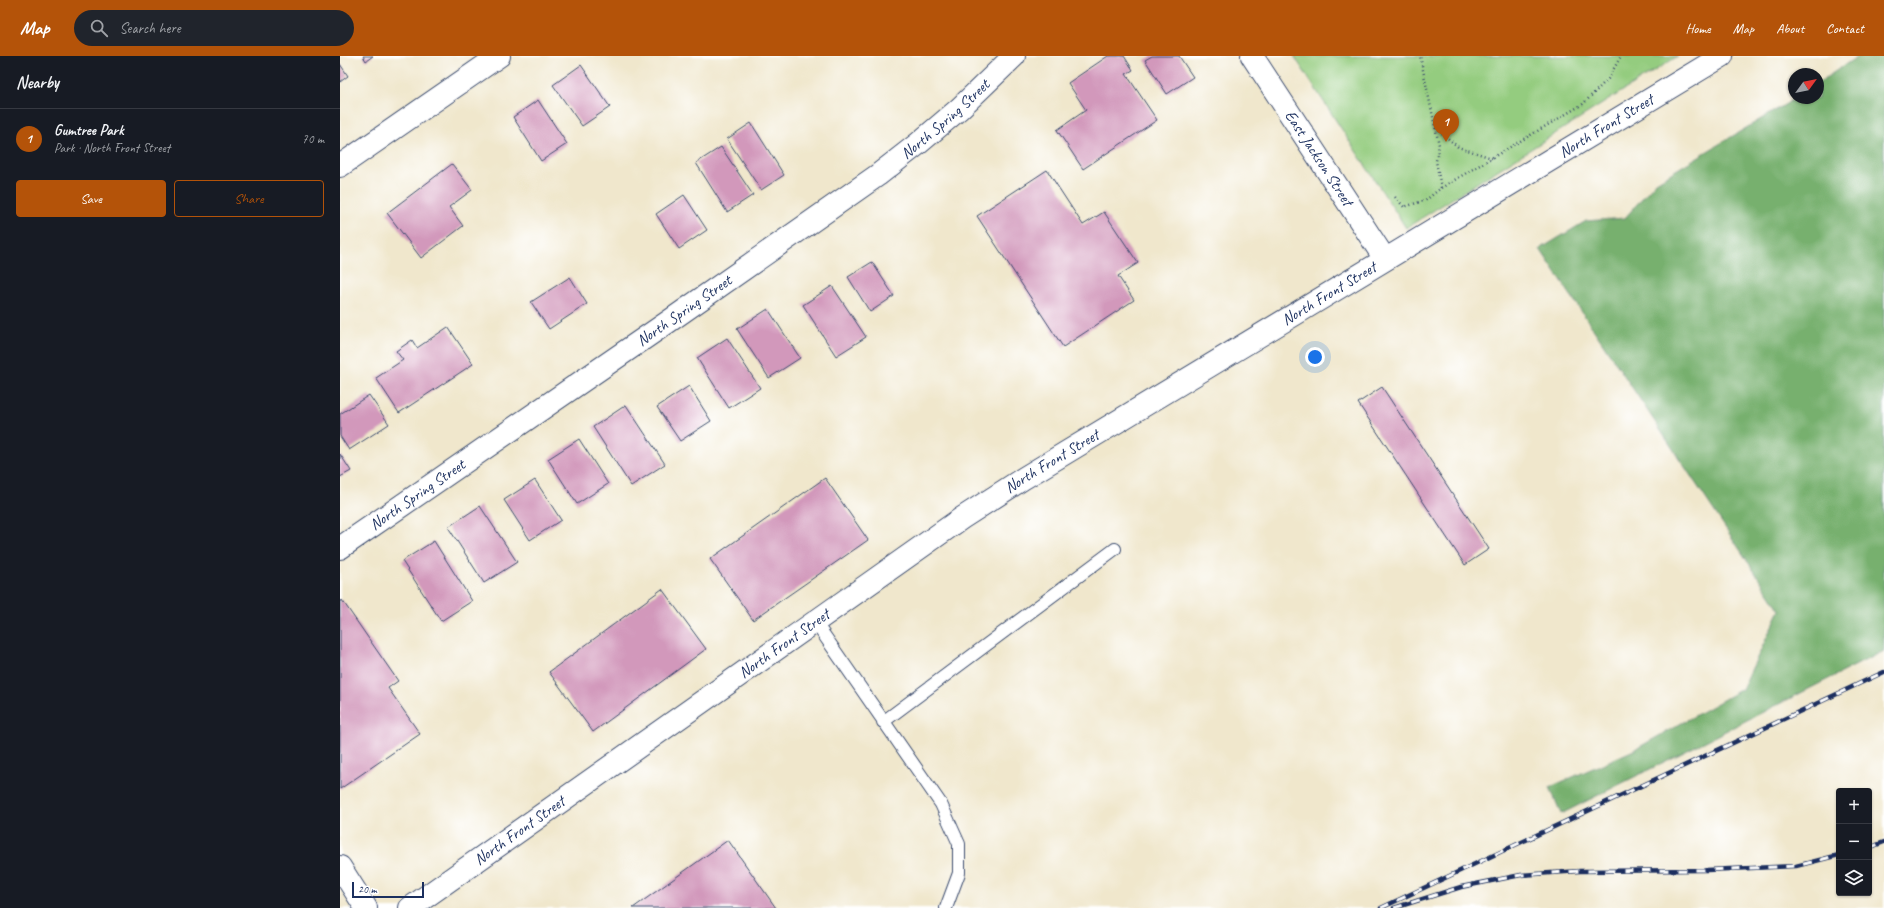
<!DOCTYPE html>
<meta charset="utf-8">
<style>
:root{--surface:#171b24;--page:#20242c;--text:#f1f3f6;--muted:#9ea1a6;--line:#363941;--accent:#b45309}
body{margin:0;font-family:Caveat,sans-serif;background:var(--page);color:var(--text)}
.controls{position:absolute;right:12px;bottom:12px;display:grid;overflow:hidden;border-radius:4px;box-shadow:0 1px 3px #0004}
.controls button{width:36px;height:36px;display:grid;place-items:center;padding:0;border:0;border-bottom:1px solid var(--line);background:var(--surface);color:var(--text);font:20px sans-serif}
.compass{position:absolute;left:1448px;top:12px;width:36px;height:36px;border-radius:50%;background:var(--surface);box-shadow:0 1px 3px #0004;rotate:57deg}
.scale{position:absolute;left:12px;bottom:10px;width:72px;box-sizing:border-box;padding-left:4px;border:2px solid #1b2f5e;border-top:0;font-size:11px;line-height:14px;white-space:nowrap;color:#1b2f5e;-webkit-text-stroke:3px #fff;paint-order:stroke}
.you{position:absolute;left:975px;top:301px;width:14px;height:14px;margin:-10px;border:3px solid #fff;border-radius:50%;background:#1a73e8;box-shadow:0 0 0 6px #1a73e833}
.badge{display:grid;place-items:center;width:26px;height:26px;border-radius:50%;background:var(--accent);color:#fff;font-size:13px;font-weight:700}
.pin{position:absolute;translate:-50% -33px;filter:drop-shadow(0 1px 2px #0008)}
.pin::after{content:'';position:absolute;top:21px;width:14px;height:12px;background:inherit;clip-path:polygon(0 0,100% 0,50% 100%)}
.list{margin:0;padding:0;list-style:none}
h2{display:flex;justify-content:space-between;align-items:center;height:52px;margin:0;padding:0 16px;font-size:17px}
h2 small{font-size:13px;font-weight:400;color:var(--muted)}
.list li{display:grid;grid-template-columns:26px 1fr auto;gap:12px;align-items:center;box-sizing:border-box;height:60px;padding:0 16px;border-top:1px solid var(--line)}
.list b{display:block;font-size:15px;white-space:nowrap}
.list p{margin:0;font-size:13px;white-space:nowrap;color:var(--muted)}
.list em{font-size:13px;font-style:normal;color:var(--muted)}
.actions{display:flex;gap:8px;padding:12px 16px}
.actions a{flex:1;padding:9px 0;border:1px solid var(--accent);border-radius:4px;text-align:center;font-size:14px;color:var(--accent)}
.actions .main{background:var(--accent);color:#fff}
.icon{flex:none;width:22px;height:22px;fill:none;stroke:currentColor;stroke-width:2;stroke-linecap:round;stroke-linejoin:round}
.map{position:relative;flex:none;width:1544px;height:852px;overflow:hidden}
header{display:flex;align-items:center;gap:24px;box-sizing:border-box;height:56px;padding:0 20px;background:var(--accent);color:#fff}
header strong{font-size:19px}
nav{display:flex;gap:22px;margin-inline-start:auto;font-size:14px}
.search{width:280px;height:36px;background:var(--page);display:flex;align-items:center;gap:10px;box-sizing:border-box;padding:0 14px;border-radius:22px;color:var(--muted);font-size:15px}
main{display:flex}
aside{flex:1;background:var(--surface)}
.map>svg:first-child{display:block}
.green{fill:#94cc7f;stroke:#587e6e}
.forest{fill:#77b06e;stroke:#497066}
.building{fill:#d298bb}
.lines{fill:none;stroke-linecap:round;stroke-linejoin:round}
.service-casing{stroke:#3b4b6e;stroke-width:14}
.minor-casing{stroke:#3b4b6e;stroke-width:24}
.tertiary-casing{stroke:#3b4b6e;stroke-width:24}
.path{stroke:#3b4b6e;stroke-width:2.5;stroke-dasharray:1 3;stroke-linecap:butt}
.service{stroke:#fff;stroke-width:12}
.minor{stroke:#fff;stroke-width:22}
.tertiary{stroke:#fff;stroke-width:22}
.rail-casing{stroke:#1b2f5e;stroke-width:4.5}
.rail{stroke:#fff;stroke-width:3;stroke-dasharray:9;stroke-linecap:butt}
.labels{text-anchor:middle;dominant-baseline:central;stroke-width:3;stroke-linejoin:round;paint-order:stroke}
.street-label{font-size:16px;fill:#1b2f5e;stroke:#fff}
</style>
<header>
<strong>Map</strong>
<div class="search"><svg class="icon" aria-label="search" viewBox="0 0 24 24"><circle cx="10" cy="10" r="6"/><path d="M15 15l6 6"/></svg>Search here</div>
<nav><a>Home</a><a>Map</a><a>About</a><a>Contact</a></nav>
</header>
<main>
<aside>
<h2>Nearby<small></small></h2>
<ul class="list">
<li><span class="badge">1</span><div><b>Gumtree Park</b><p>Park · North Front Street</p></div><em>70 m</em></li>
</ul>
<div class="actions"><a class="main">Save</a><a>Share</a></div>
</aside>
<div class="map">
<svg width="1544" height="852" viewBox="0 0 1544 852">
<rect width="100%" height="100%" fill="#fff"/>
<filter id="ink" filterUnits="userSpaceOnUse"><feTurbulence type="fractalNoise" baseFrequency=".025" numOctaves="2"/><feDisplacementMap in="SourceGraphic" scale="8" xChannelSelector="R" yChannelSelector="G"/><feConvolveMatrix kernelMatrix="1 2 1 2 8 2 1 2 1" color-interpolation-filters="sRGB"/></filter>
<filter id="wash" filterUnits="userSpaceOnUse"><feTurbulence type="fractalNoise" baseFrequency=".012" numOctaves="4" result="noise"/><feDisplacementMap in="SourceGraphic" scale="16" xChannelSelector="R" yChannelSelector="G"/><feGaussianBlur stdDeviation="0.9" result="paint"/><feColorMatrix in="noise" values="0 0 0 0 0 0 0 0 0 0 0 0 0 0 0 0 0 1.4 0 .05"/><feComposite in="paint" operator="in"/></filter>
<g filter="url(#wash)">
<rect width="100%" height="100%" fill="#f0e7cc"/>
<path class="green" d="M 954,0 L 1338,0 L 1066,172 Z"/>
<path class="forest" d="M 1518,0 L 1544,0 L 1544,595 L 1221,758 L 1210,731 L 1294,694 L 1402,633 L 1440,554 L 1200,193 L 1246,165 L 1285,162 L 1316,126 L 1456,42 L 1478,42 L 1478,27 Z"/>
<g id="blocks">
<path class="building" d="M 23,0 L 33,0 L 26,5 Z
M 768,0 L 784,0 L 793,14 L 786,18 L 817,64 L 743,113 L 717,74 L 746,54 L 728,27 Z
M 812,0 L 839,0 L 853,21 L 827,38 L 805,4 Z
M 0,8 L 8,20 L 0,26 Z
M 241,9 L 270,51 L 242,70 L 213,29 Z
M 198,44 L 227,88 L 201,105 L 173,61 Z
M 411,67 L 444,119 L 421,134 L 387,83 Z
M 381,91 L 413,139 L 387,156 L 356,107 Z
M 112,108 L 132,134 L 109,151 L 123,170 L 81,202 L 47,157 Z
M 707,114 L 743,169 L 764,156 L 798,207 L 778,220 L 794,244 L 723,291 L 637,160 Z
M 344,139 L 367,174 L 339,193 L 316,158 Z
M 532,206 L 554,240 L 530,256 L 508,221 Z
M 230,221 L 247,248 L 209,273 L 191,246 Z
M 492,230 L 526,281 L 496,300 L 463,249 Z
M 428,253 L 460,302 L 429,322 L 397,273 Z
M 108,271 L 133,308 L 59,357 L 36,322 L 63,304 L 56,295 L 72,284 L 77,292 Z
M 387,282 L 420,332 L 389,352 L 357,302 Z
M 349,330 L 371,365 L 340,385 L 317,351 Z
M 1042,331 L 1149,493 L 1125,509 L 1018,347 Z
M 29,339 L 49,368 L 9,394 L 0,380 L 0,358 Z
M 286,349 L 325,408 L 291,430 L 253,371 Z
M 239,383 L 268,428 L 237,448 L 208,403 Z
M 0,398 L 11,415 L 0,421 Z
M 485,422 L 528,484 L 413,564 L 370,503 Z
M 195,424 L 221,464 L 190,484 L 164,444 Z
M 140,450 L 177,506 L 144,527 L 108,471 Z
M 94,485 L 132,545 L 101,565 L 62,505 Z
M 322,533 L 366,593 L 253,676 L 209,616 Z
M 2,544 L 58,625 L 48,632 L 80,678 L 0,733 L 0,546 Z
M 388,784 L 436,852 L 293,852 Z"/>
</g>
</g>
<g filter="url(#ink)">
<use href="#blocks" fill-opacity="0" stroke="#3b4b6e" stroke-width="1"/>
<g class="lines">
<defs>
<path id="service" d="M 475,566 L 601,748 L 619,788 L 619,817 L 606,852
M 543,666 L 775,493"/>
<g id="minor">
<path d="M 0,110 L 159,0"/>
<path id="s1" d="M 0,492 L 328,266 L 538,119 L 579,87 L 619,53 L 674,0"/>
<path d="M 0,811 L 26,852"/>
</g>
<g id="tertiary">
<path id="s2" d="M 912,0 L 1045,203"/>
<path id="s3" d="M 70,852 L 622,462 L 684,422 L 1382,0"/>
</g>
</defs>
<use href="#service" class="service-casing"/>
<use href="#minor" class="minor-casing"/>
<use href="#tertiary" class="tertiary-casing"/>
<path class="path" d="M 1096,72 L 1118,91 L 1152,102
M 1101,132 L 1243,48 L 1268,23 L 1281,0
M 1055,141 L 1064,151 L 1086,144 L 1101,132 L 1096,105 L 1099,89 L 1080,0"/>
<use href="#service" class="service"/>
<use href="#minor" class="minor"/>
<use href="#tertiary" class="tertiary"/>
<defs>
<path id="rail" d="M 1529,792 L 1544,786
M 1041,852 L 1544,616
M 1054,852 L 1121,831 L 1181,819 L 1240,815 L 1367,814 L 1456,810 L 1499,799"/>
</defs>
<use href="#rail" class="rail-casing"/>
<use href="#rail" class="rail"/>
</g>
</g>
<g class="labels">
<g class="street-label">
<text stroke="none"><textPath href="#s1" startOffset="742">North Spring Street</textPath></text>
<text stroke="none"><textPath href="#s3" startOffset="1430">North Front Street</textPath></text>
<text stroke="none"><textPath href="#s2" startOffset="122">East Jackson Street</textPath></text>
<text stroke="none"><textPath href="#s3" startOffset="1106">North Front Street</textPath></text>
<text stroke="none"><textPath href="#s1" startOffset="418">North Spring Street</textPath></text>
<text stroke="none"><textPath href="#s3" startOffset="782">North Front Street</textPath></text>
<text stroke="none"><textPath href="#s1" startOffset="94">North Spring Street</textPath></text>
<text stroke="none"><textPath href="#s3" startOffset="458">North Front Street</textPath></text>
<text stroke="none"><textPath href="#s3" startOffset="134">North Front Street</textPath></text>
</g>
</g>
</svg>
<div class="controls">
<button>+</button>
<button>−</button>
<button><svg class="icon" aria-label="layers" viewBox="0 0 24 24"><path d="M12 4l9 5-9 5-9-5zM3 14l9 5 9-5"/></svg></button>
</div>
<svg class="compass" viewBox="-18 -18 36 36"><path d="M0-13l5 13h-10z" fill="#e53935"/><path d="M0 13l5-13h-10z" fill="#9ea1a6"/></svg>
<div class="scale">20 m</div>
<div class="you"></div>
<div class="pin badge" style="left:1106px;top:86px">1</div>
</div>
</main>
